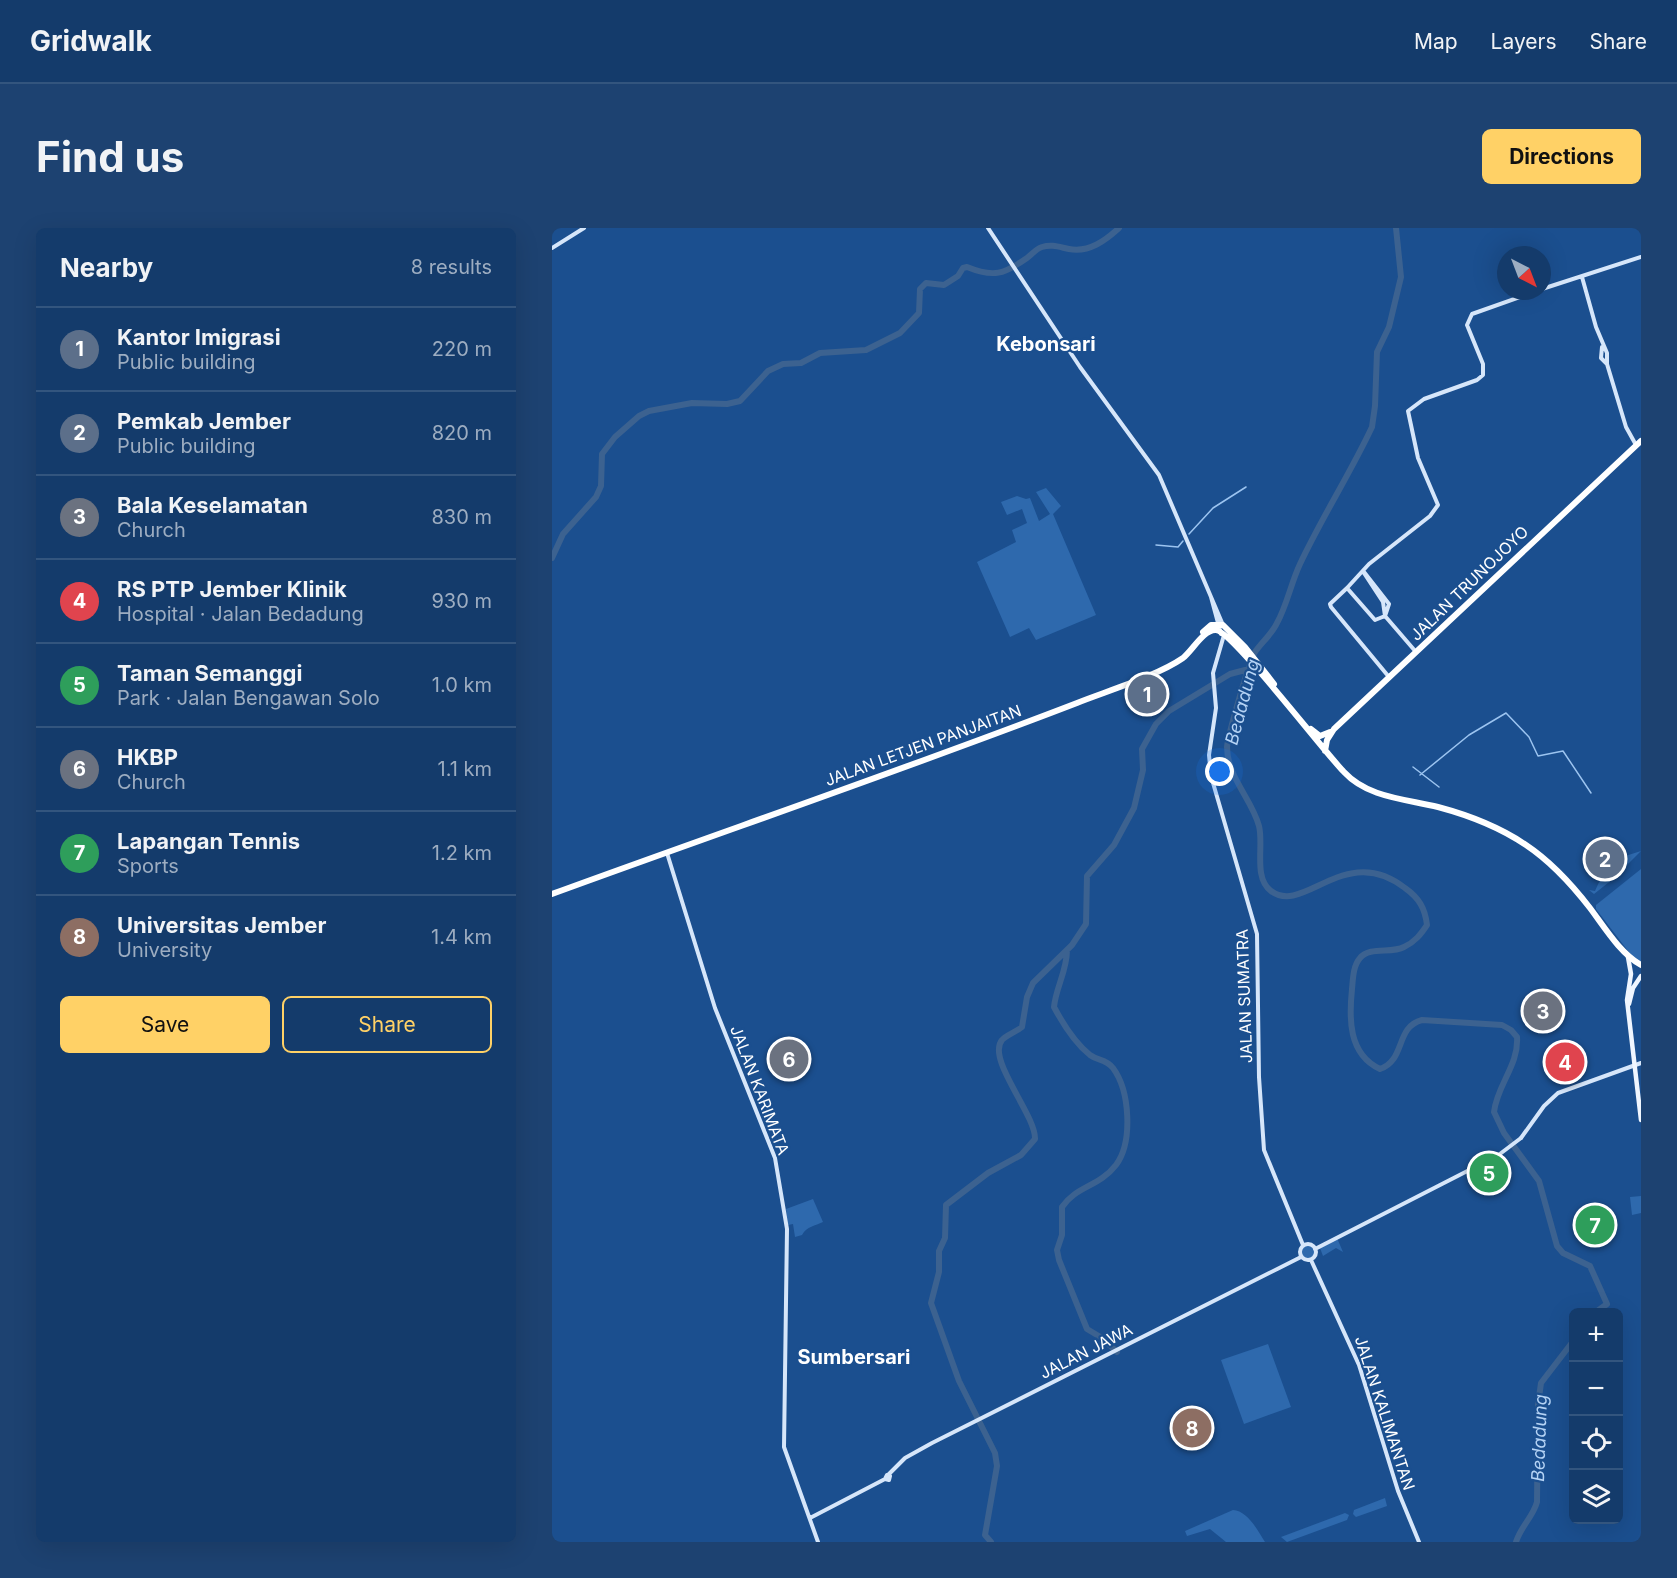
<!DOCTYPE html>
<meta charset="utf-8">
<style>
:root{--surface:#143b6b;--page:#1d4271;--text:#f1f3f6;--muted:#9dadc1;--line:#33557e;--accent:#ffd166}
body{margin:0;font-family:Inter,sans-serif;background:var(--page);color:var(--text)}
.controls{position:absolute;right:18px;bottom:18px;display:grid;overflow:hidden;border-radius:9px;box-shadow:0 6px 24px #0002}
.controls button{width:54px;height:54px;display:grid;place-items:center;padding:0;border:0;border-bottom:2px solid var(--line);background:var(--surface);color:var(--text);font:30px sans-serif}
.compass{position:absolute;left:945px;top:18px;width:54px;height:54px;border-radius:50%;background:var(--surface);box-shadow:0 6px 24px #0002;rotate:138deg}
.you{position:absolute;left:668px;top:544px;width:21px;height:21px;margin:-15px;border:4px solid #fff;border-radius:50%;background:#1a73e8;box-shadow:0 0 0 9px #1a73e833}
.badge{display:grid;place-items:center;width:39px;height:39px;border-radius:50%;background:var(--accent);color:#fff;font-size:20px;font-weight:700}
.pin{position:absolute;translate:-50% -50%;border:3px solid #fff;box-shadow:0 2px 6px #0006}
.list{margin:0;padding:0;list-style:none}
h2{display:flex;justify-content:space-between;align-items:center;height:78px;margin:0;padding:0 24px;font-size:26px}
h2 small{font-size:20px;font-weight:400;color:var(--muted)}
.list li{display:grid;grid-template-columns:39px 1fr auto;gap:18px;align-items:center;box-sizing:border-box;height:84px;padding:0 24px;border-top:2px solid var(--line)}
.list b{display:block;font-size:22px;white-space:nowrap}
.list p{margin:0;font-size:20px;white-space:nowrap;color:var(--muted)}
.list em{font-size:20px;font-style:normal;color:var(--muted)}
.actions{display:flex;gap:12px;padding:18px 24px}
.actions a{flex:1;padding:14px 0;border:2px solid var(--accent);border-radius:9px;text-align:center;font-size:21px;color:var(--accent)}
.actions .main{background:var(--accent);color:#111}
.icon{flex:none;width:33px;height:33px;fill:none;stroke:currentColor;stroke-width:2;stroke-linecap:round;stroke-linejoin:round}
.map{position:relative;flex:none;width:1089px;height:1314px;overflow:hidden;border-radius:9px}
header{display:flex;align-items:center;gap:36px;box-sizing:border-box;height:84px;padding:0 30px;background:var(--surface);border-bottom:2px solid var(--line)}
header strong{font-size:28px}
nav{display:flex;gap:33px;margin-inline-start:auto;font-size:21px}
.intro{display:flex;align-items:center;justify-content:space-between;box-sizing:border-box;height:144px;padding:0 36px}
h1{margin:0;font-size:42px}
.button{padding:15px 27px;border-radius:9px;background:var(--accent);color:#111;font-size:21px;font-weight:700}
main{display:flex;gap:36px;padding:0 36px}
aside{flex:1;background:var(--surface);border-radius:9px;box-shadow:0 6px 24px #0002}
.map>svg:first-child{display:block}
.green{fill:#2e69ad}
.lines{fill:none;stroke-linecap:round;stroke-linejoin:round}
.stream{stroke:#9cc4f0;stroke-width:1.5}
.river{stroke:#3c6290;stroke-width:6}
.secondary{stroke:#d6e6fa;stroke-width:4}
.primary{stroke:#f0f6ff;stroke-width:4.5}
.highway{stroke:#fff;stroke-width:6}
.secondary-bridge{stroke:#d6e6fa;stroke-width:4}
.labels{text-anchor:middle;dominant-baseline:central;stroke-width:4.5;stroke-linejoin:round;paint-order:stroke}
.street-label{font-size:16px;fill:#fff;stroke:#1b4f8f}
.water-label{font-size:18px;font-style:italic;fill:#b5d3f5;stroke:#1b4f8f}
.quarter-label{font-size:20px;font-weight:bold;fill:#fff;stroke:#1b4f8f}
</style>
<header>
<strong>Gridwalk</strong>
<nav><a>Map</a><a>Layers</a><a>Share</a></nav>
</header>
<div class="intro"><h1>Find us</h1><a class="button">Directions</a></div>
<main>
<aside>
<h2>Nearby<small>8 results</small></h2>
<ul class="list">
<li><span class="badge" style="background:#5c6f8a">1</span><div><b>Kantor Imigrasi</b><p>Public building</p></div><em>220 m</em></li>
<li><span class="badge" style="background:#5c6f8a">2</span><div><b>Pemkab Jember</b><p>Public building</p></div><em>820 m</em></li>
<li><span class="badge" style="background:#6b7280">3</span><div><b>Bala Keselamatan</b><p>Church</p></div><em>830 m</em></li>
<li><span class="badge" style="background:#e0444e">4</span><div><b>RS PTP Jember Klinik</b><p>Hospital · Jalan Bedadung</p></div><em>930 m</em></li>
<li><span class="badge" style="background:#2e9e5b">5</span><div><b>Taman Semanggi</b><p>Park · Jalan Bengawan Solo</p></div><em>1.0 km</em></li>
<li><span class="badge" style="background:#6b7280">6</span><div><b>HKBP</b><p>Church</p></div><em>1.1 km</em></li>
<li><span class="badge" style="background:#2e9e5b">7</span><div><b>Lapangan Tennis</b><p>Sports</p></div><em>1.2 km</em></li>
<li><span class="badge" style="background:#8d6e63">8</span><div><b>Universitas Jember</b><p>University</p></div><em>1.4 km</em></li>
</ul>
<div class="actions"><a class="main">Save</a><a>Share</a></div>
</aside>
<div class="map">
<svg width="1089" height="1314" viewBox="0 0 1089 1314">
<rect width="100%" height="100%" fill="#1b4f8f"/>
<path class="green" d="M 494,260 L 509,278 L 501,286 L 544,387 L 484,412 L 477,400 L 458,409 L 425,334 L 464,314 L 460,302 L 475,295 L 470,281 L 455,287 L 449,274 L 465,268 L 474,271 L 478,270 L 487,293 L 498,286 L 484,264 Z
M 1089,623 L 1073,639 L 1067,630 Z
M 1089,641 L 1089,735 L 1083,732 L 1044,681 L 1044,677 Z
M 1052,643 L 1061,651 L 1042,666 L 1037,662 L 1043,663 Z
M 940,938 L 946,943 L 933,955 L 928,954 L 925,950 Z
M 1089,968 L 1089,985 L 1080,987 L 1078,969 Z
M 261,971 L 271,994 C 263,998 255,998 250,1007 L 243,1009 L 241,996 L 236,997 L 234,981 Z
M 1044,988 L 1050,1002 L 1042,1006 L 1035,992 Z
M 785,1010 L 791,1024 L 784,1020 L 771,1028 L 768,1020 Z
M748 1024a8 8 0 1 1 16 0a8 8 0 1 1-16 0Z
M 716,1116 L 739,1179 L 692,1196 L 669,1132 Z
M 833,1270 L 835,1278 L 804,1289 L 801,1286 L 802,1282 Z
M 681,1282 C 696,1283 706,1303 713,1314 L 674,1314 L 658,1301 L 635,1308 L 633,1303 Z
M 793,1285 L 797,1287 L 795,1292 L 735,1314 L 729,1309 Z"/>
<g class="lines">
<path class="stream" d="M 637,306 L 661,280 L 694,259
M 604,317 L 626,319 L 631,313
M 861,539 L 887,559
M 868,547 L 917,507 L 954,485 L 977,509 L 986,528 L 1011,523 L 1039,565"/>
<path class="river" d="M 844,0 L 849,49 L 837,99 L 825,124 L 823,178 L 820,199 C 798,246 770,289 748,336 C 739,355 735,377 725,395 C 720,406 710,414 703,424 C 697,434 676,507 675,519 C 675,549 700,571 707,598 C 712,617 701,650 719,663 C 752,688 793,613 853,660 C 867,670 873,680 875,697 C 869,706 863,714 852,719 C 839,726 818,718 808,730 C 801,738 801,751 800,761 C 797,790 796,826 828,841 C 854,832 843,799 870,792 L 950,797 L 959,802 L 965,809 C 967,837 945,857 942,884 L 952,905 L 987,953 L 1005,1018 L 1011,1025 L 1038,1038 L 1055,1076 L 1044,1084
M 0,330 L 11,306 L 44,269 L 49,258 L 50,226 L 63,209 L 87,188 L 97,183 L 140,175 L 175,176 L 188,173 L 216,143 L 231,136 L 249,135 L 268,125 L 314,122 L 348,105 L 367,85 L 368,61 L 374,55 L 392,57 L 406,48 L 411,40 L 415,39 C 442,50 452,46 475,30 C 480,26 484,21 490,19 C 500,16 507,19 517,21 C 537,25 554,12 567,0
M 515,722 C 515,743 504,759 502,779 C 511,796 523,815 538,827 C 546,833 554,831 561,840 C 578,863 581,914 564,937 C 547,959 524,958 510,979 L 510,1007 L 505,1022 L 507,1032 L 535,1101 L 550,1110 L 565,1124
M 439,1314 L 433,1307 L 445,1238 L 443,1225 L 407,1153 L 379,1075 L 387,1044 L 387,1023 L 393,1010 L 394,977 L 436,945 L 469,927 L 483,911 C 484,887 434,831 450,812 C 454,807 464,804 470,799 L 475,769 L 481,755 L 520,717 L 534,696 L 535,648 L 562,617 L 582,580 L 591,542 L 590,521 L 604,496 L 617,483 L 678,446 L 697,441
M 964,1314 C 969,1298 981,1289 985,1274 L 986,1177 L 989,1155 L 1022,1112"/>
<path class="secondary" d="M 436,0 L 528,139 L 607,247 L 671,397
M 0,20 L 32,0
M 1030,49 L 1044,99 L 1055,125 L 1055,136
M 990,61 L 1089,29
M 1050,119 L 1049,130 L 1055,136 L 1074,199 L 1084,217
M 812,344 L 837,376 L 833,388 L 823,392 L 795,360 L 817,336 L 878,288 L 886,277 L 866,230 L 856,183 L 872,171 L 925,152 L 931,147 L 931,136 L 915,97 L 920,86 L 985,63
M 812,345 L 831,374 L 833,388 L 864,424
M 795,360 L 778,376 L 779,379 L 837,449
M 659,369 L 669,406
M 672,407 L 661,445 L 664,480 L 657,527 L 659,548 L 705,706 L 707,849 L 712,922 L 751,1017
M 115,625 L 163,780 L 223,930 L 235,1001 L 232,1219 L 266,1314
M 969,910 L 992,878 L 1006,865 L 1089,835
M748 1024a8 8 0 1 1 16 0a8 8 0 1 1-16 0Z
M 763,1021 L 931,935 L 938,934 L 947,941 L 945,951 L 934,956 L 921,954 L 921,947 L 932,938
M 759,1032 L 807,1137 L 846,1263 L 867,1314
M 335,1247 L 338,1248 L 337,1252 L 333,1251 Z
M 336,1247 L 353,1230 L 380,1215 L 749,1029
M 258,1290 L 333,1251"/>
<path class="primary" d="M 1076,729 L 1079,746 L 1075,772 L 1089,892
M 1077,776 L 1081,760 L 1089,748"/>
<path class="highway" d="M 651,404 L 659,397 L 671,397 L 693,419 L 722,456
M 759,501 L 768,508 L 778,504
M 773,523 L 775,512 L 782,501 L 1089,213
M 0,666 C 175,602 351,542 525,475 C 555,463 605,448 631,430 C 640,423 652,401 664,402 C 680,403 773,525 792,544 C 816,570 854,571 886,579 C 916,587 949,600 974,617 C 998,633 1021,658 1038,680 C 1053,700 1068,725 1089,737"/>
<path class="secondary-bridge" d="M 932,938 L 969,910"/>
</g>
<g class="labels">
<g class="street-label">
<text transform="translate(917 355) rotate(-44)">JALAN TRUNOJOYO</text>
<text transform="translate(371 517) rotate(-20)">JALAN LETJEN PANJAITAN</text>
<text transform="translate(692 768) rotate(-92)">JALAN SUMATRA</text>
<text transform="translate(208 862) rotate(69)">JALAN KARIMATA</text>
<text transform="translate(534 1123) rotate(-27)">JALAN JAWA</text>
<text transform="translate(833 1185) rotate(72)">JALAN KALIMANTAN</text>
</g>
<g class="water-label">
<text transform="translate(690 474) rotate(-75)">Bedadung</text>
<text transform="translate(987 1210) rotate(-88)">Bedadung</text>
</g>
<g class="quarter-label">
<text x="494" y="116">Kebonsari</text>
<text x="302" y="1129">Sumbersari</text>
</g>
</g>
</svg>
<div class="controls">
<button>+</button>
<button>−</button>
<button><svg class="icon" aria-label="locate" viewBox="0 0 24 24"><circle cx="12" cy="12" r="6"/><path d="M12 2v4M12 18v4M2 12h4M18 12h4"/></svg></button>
<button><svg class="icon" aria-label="layers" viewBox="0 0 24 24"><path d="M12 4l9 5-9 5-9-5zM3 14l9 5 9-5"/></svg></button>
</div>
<svg class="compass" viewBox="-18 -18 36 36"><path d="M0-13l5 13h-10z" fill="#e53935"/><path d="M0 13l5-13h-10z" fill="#9dadc1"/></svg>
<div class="you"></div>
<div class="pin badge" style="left:595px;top:466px;background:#5c6f8a">1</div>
<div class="pin badge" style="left:1053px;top:631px;background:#5c6f8a">2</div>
<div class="pin badge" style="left:991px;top:783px;background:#6b7280">3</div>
<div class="pin badge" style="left:1013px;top:834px;background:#e0444e">4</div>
<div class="pin badge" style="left:937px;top:945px;background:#2e9e5b">5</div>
<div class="pin badge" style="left:237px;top:831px;background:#6b7280">6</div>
<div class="pin badge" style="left:1043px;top:997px;background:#2e9e5b">7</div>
<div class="pin badge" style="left:640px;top:1200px;background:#8d6e63">8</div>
</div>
</main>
